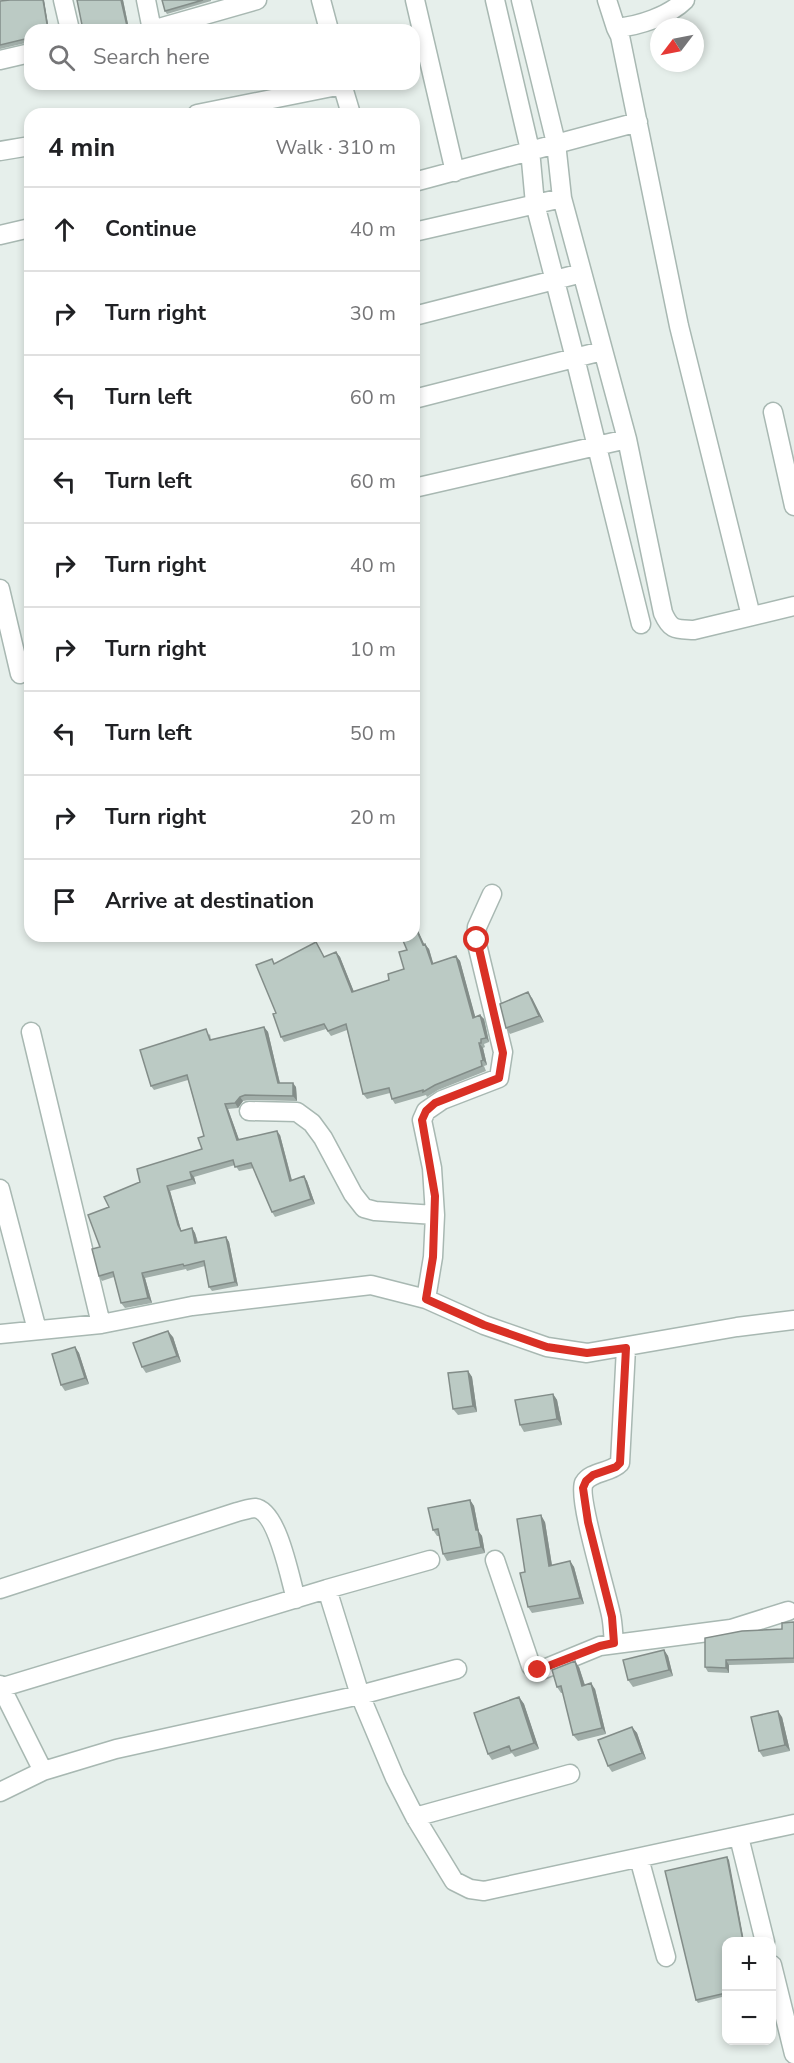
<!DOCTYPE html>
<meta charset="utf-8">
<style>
:root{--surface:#fff;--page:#f2f2f2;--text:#202124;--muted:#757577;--line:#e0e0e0}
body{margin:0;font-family:"Nunito Sans",sans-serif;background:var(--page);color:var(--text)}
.controls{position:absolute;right:18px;bottom:18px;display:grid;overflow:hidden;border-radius:12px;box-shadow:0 3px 9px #0003}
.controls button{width:54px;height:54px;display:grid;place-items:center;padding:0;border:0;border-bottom:2px solid var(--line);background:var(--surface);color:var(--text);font:30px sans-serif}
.compass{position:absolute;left:650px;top:18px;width:54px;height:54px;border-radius:50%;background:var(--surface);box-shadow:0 3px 9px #0003;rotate:238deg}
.stop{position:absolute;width:18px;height:18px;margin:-14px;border:4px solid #d93025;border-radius:50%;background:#fff}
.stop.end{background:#d93025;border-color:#fff;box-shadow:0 2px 6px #0008}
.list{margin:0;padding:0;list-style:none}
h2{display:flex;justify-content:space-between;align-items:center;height:78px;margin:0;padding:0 24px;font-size:26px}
h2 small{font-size:20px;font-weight:400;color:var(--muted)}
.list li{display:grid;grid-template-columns:39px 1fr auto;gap:18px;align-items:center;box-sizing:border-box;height:84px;padding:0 24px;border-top:2px solid var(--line)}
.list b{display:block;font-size:22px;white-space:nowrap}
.list em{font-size:20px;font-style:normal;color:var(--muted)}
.icon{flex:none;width:33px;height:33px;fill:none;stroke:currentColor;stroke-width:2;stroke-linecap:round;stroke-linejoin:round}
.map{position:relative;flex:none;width:794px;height:2063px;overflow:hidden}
.search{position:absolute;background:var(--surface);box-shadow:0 3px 9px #0003;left:24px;top:24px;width:396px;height:66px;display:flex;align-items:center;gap:15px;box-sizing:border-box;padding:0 21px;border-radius:18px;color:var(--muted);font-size:22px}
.panel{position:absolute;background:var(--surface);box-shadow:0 3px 9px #0003;left:24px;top:108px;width:396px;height:834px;border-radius:18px}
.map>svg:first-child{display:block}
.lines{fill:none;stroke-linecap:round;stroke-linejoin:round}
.street-casing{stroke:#a8b8b2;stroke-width:21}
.street{stroke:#fff;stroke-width:18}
.wall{fill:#a1aea9}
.shaded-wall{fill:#838d89}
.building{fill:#bbcac4;stroke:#838d89;stroke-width:1.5}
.route{stroke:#d93025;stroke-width:8}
</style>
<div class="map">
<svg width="794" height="2063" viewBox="0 0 794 2063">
<rect width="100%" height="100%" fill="#e6efeb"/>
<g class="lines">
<defs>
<path id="street" d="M 63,0 L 70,30
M 146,0 L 152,30
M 321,0 L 329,30
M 415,0 L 455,172
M 495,0 L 530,150 L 535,204 L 575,358 L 641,624
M 521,0 L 556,143 L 562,198 L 627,439 L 663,613 C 671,631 676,629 694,630 L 794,606
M 607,0 L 616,28
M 685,0 C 669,16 639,26 616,28 L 620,36 L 679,326 L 751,616
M 152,30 L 257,0
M 0,60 L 30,53
M 342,84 L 351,114
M 197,114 L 342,85
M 0,151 L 30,146
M 414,182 L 638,122
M 414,232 L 562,198
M 0,235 L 30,228
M 414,316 L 582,273
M 414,399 L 602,351
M 773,412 L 794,506
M 414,488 L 627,439
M 0,589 L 20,674
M 31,1032 L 101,1324
M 249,1111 L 297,1112 L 312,1123 L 323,1138 L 353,1194 L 364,1208 L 375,1211 L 435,1215 L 433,1257 L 426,1299
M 0,1189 L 37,1330
M 435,1215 L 432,1168 L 422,1120 L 426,1111 L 442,1100 L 499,1078 L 503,1052 L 476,940 L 477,927 L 492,894
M 0,1334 L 101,1324 L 192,1306 L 371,1285 L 426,1299 L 484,1325 L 547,1347 L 587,1353 L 737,1327 L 794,1320
M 495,1560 L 531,1666 L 535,1670 L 544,1669 L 600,1646 L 731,1629 L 788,1611
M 0,1589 L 237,1512 C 242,1511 250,1508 255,1508 C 278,1511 290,1579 296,1599
M 327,1589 L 430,1560
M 614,1643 C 613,1634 613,1624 611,1615 C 607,1594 577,1497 584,1483 C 591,1471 611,1473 620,1463 L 626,1348
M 0,1685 L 43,1771
M 0,1688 L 327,1589 L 360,1695 L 395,1778 L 415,1817 L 454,1881 L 470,1889 L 484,1891 L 794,1824
M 0,1792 L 43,1771 L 116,1749 L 360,1695 L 457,1669
M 415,1817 L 570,1774
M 739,1837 L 765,1942
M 639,1858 L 666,1957
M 772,1965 L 794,2054"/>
</defs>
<use href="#street" class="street-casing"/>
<use href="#street" class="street"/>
</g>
<path class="wall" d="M 10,0 L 44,0 L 49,30 L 30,30 L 30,42 L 0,49 L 0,1 Z
M 77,0 L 123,0 L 129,29 L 83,30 Z
M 162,0 L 211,0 L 211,1 L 167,14 L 165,11 Z
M 414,922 L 424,945 L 429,949 L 433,964 L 456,956 L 460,961 L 475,1017 L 480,1015 L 484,1019 L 489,1042 L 484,1044 L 485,1047 L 483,1048 L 487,1065 L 484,1066 L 486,1071 L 438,1090 L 427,1097 L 426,1095 L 395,1104 L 392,1099 L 390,1093 L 367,1099 L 363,1094 L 347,1030 L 331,1036 L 326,1029 L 284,1042 L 281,1037 L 276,1013 L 272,959 L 275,964 L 319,947 L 324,957 L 336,952 L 340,957 L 354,992 L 389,980 L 404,969 L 407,950 L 414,936 Z
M 532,998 L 544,1022 L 510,1034 L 506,1028 Z
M 264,1027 L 268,1032 L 280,1083 L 296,1087 L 297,1101 L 249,1100 L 243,1101 L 238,1108 L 228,1109 L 239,1140 L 280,1135 L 292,1180 L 304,1176 L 307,1181 L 315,1204 L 275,1217 L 272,1212 L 254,1168 L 239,1171 L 235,1165 L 194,1177 L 196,1184 L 170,1191 L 181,1230 L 181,1231 L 192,1228 L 195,1233 L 198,1242 L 226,1237 L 229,1242 L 238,1286 L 212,1291 L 209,1287 L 205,1266 L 187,1271 L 186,1269 L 145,1278 L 152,1303 L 125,1308 L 121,1303 L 114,1277 L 102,1281 L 99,1276 L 100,1247 L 109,1207 L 140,1182 L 202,1149 L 204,1136 L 188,1080 L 154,1090 L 151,1086 L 210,1034 L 211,1040 Z
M 173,1337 L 181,1362 L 146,1373 L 142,1367 Z
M 75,1347 L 79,1353 L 89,1384 L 65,1391 L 61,1385 Z
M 468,1371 L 472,1377 L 477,1412 L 458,1415 L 453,1409 Z
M 553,1394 L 557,1400 L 562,1425 L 524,1432 L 520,1425 Z
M 470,1500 L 474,1506 L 479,1532 L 482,1536 L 485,1553 L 447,1561 L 443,1554 L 439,1536 L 437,1536 L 433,1530 Z
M 545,1522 L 552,1565 L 570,1561 L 574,1567 L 584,1604 L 532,1613 L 528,1607 L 525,1572 Z
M 794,1622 L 794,1663 L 729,1665 L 729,1673 L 708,1672 L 705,1667 Z
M 664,1650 L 668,1656 L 673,1676 L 633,1687 L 628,1680 Z
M 579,1667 L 585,1685 L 595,1689 L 606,1734 L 578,1741 L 573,1735 L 563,1693 L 561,1693 L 557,1687 Z
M 519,1697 L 524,1704 L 539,1749 L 515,1757 L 512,1753 L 492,1760 L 488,1754 Z
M 782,1717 L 790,1751 L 763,1757 L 759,1751 Z
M 632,1727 L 637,1733 L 646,1759 L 612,1772 L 608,1766 Z
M 729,1860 L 726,1941 L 726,1996 L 698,2003 L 696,2000 Z"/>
<path class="shaded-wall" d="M 43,0 L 44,0 L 49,30 L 48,30 Z
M 121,0 L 123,0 L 129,29 L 127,26 Z
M 414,922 L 427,950 L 423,945 L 414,924 Z
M 425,944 L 429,949 L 435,969 L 432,964 Z
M 336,952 L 340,957 L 356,997 L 352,992 Z
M 456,956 L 460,961 L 477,1023 L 473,1018 Z
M 528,992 L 532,998 L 544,1022 L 539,1016 Z
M 480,1015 L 484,1019 L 489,1042 L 486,1038 Z
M 264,1027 L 268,1032 L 281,1088 L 278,1083 Z
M 479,1043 L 483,1048 L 487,1065 L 483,1060 Z
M 293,1083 L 296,1087 L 297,1101 L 293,1096 Z
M 240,1097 L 243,1101 L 238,1108 L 235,1103 Z
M 225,1104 L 228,1109 L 241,1145 L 237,1140 Z
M 277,1131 L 280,1135 L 293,1185 L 290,1181 Z
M 190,1172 L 194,1177 L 196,1184 L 192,1179 Z
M 304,1176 L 307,1181 L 315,1204 L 311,1199 Z
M 167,1186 L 170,1191 L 181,1230 L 184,1236 L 178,1225 Z
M 192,1228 L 195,1233 L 199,1248 L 195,1243 Z
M 226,1237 L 229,1242 L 238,1286 L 235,1282 Z
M 142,1273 L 145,1278 L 152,1303 L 148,1298 Z
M 168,1331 L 173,1337 L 181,1362 L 177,1356 Z
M 75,1347 L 79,1353 L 89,1384 L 85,1378 Z
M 468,1371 L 472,1377 L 477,1412 L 473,1406 Z
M 553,1394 L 557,1400 L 562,1425 L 557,1419 Z
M 470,1500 L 474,1506 L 479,1532 L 482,1536 L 485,1553 L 481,1547 L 476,1530 Z
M 541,1515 L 545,1522 L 553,1572 L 549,1566 Z
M 570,1561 L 574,1567 L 584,1604 L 580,1598 Z
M 664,1650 L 668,1656 L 673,1676 L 669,1670 Z
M 726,1660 L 729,1665 L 729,1673 L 726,1668 Z
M 575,1661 L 579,1667 L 587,1692 L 582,1686 Z
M 591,1683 L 595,1689 L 606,1734 L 602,1728 Z
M 519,1697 L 524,1704 L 539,1749 L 534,1743 Z
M 778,1711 L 782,1717 L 790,1751 L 785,1745 Z
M 632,1727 L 637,1733 L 646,1759 L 642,1753 Z
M 727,1857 L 729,1860 L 744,1941 L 743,1941 Z"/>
<path class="building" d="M 10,0 L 43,0 L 48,30 L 30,30 L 30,39 L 25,39 L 0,45 L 0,1 Z
M 77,0 L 121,0 L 127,26 L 107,30 L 83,30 Z
M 162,0 L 203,0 L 165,11 Z
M 414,924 L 423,945 L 425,944 L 432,964 L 456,956 L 473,1018 L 480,1015 L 486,1038 L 481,1039 L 481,1043 L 479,1043 L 483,1060 L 481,1061 L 482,1066 L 435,1085 L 423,1092 L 423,1090 L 392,1099 L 389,1088 L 363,1094 L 346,1024 L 328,1031 L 324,1024 L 281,1037 L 273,1014 L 276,1013 L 256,965 L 272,959 L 274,964 L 316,942 L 324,957 L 336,952 L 352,992 L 389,980 L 388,974 L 404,969 L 399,952 L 407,950 L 401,936 L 414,936 Z
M 528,992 L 539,1016 L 506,1028 L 500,1004 Z
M 264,1027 L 278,1083 L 293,1083 L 293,1096 L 245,1095 L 240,1097 L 235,1103 L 225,1104 L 237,1140 L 277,1131 L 290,1181 L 304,1176 L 311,1199 L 272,1212 L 251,1163 L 235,1167 L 233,1160 L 190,1172 L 192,1179 L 167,1186 L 178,1225 L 181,1231 L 192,1228 L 195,1243 L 226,1237 L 235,1282 L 209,1287 L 204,1261 L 184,1266 L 183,1264 L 142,1273 L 148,1298 L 121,1303 L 113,1272 L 99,1276 L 92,1249 L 100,1247 L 88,1215 L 109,1207 L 104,1197 L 140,1182 L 137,1169 L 202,1149 L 198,1138 L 204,1136 L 187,1075 L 151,1086 L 140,1050 L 206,1029 L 210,1040 Z
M 168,1331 L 177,1356 L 142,1367 L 133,1343 Z
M 75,1347 L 85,1378 L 61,1385 L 52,1354 Z
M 468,1371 L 473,1406 L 453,1409 L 448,1373 Z
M 553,1394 L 557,1419 L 520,1425 L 515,1400 Z
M 470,1500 L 476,1530 L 478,1530 L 481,1547 L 443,1554 L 438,1529 L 433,1530 L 428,1508 Z
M 541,1515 L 549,1566 L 570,1561 L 580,1598 L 528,1607 L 520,1573 L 525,1572 L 517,1519 Z
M 794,1622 L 794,1658 L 726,1660 L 726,1668 L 705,1667 L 705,1638 L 742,1631 L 782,1629 L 782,1623 Z
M 664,1650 L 669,1670 L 628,1680 L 623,1660 Z
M 575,1661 L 582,1686 L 591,1683 L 602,1728 L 573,1735 L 561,1686 L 557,1687 L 552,1670 Z
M 519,1697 L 534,1743 L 511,1751 L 509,1746 L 488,1754 L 474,1713 Z
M 778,1711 L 785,1745 L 759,1751 L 751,1717 Z
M 632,1727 L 642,1753 L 608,1766 L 598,1740 Z
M 727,1857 L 743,1941 L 726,1941 L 726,1993 L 696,2000 L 665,1871 Z"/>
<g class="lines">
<path class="route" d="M 477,940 L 503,1053 L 499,1078 L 435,1103 L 426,1111 L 422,1120 L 435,1196 L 433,1257 L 426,1299 L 484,1325 L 547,1347 L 587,1353 L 626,1348 L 620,1463 L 616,1467 L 593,1475 L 586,1481 L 583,1488 L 588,1522 L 612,1617 L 614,1643 L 600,1646 L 538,1670"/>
</g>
</svg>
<div class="controls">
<button>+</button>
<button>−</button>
</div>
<svg class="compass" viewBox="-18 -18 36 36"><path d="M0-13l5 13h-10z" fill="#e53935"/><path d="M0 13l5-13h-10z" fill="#757577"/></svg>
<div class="stop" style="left:477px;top:940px"></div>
<div class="stop end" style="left:538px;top:1670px"></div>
<div class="search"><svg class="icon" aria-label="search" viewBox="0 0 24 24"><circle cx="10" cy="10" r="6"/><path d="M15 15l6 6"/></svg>Search here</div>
<section class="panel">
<h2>4 min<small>Walk · 310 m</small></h2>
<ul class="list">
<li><svg class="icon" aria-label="ahead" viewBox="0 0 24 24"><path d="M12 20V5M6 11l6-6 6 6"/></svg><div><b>Continue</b></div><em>40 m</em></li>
<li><svg class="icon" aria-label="right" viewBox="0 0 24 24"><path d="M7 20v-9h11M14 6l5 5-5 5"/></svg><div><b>Turn right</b></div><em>30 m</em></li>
<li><svg class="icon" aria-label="left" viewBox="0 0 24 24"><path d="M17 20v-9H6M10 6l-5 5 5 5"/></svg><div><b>Turn left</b></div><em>60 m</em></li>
<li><svg class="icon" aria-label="left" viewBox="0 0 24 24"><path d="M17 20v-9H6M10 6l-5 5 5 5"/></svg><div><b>Turn left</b></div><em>60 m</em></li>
<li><svg class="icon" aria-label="right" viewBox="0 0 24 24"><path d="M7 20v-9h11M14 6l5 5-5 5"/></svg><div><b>Turn right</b></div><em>40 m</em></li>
<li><svg class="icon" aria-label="right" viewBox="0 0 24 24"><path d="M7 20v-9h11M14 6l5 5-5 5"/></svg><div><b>Turn right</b></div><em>10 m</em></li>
<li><svg class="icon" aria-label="left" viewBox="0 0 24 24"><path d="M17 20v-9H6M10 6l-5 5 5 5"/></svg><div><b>Turn left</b></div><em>50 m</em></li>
<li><svg class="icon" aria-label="right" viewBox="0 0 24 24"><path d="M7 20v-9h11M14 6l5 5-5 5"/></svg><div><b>Turn right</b></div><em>20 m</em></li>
<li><svg class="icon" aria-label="arrive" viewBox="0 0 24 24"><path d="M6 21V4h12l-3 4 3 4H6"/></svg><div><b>Arrive at destination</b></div></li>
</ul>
</section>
</div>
